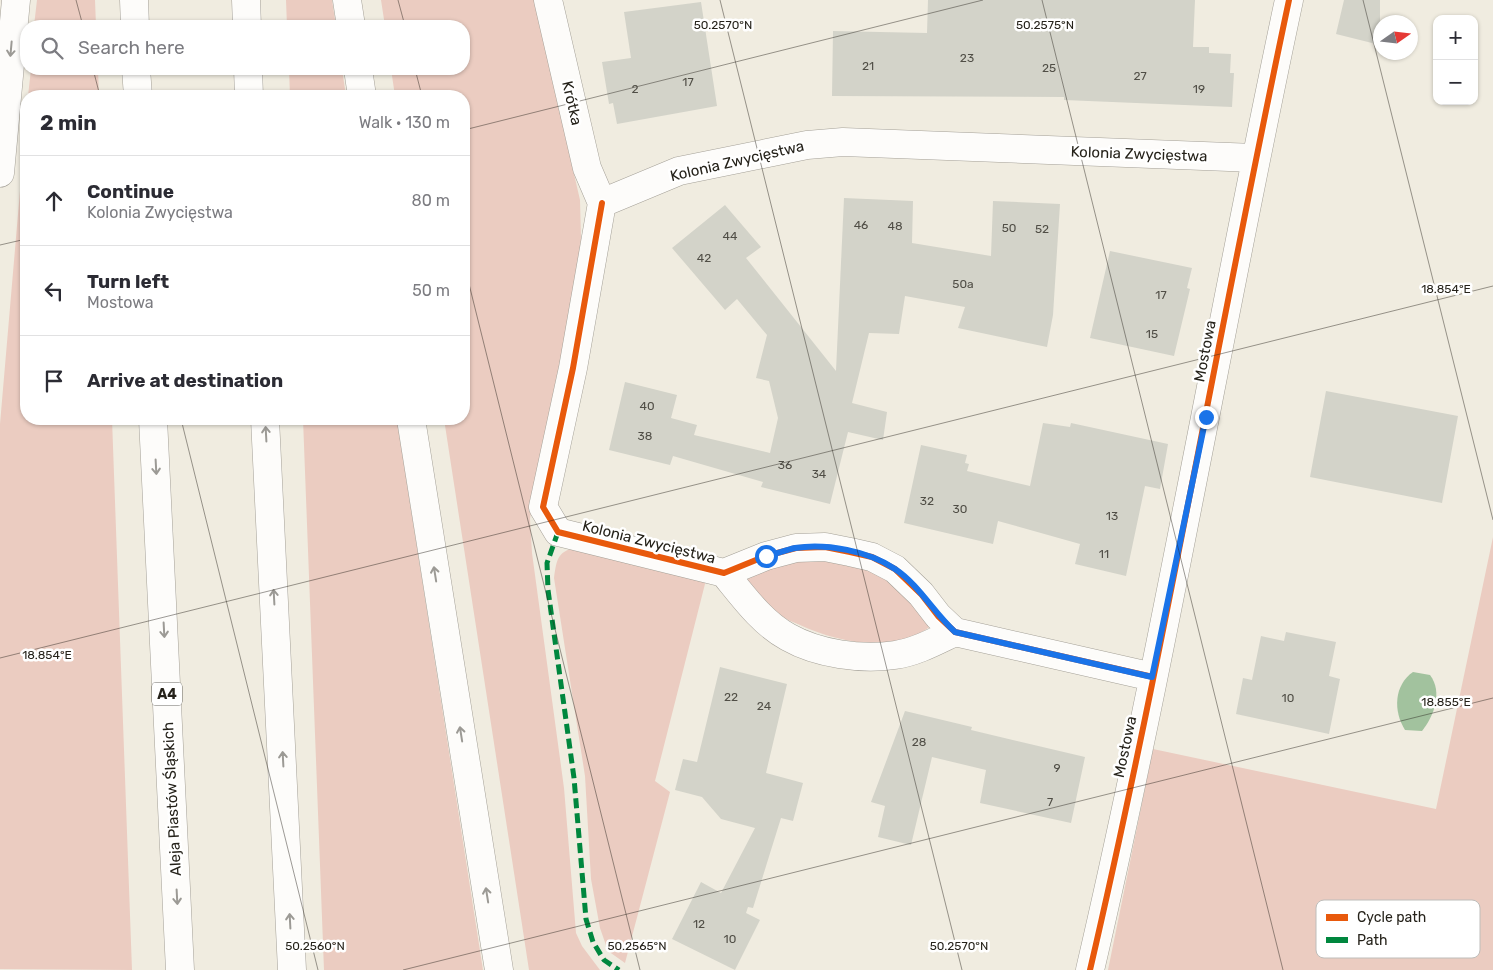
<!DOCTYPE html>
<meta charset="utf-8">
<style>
:root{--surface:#fff;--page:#f7f7f7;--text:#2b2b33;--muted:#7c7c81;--line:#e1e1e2}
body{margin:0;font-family:Rubik,sans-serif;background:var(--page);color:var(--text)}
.controls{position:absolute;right:15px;top:15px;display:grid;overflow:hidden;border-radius:10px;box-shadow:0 1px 4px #0004}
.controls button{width:45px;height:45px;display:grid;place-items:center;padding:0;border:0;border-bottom:1px solid var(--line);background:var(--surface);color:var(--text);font:25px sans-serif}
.compass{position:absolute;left:1373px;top:15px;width:45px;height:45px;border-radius:50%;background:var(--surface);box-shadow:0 1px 4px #0004;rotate:76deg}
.stop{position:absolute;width:15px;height:15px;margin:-11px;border:4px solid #1a73e8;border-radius:50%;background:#fff}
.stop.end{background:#1a73e8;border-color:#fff;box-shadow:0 1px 5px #0008}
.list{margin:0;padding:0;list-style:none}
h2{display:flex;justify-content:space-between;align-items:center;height:65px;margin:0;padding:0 20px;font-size:21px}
h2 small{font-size:16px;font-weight:400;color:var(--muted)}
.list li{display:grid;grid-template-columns:32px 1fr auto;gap:15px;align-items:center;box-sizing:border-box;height:90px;padding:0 20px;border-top:1px solid var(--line)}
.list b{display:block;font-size:19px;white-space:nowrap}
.list p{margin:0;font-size:16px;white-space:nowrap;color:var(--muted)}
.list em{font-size:16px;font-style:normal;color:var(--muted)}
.icon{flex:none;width:28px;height:28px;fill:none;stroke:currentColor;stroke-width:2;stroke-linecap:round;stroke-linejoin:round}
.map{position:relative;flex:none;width:1493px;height:970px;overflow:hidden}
.search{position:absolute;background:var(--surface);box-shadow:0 1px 4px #0004;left:20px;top:20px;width:450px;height:55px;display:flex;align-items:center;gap:12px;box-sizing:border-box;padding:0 18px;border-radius:20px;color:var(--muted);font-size:19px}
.panel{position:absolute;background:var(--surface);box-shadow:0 1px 4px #0004;left:20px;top:90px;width:450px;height:335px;border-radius:20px}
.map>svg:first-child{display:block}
.green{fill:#ebccc1}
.water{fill:#a2c29e}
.building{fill:#d3d3c9}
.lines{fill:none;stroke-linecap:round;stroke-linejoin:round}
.minor-casing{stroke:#a4a097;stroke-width:29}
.motorway-casing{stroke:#a4a097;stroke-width:29}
.minor{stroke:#fdfcfa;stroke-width:28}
.motorway{stroke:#fdfcfa;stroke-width:28}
.quiet{stroke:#00873e;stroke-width:5;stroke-dasharray:10 5;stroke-linecap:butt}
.cycleway-casing{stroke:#fff;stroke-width:9}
.cycleway{stroke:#e8590c;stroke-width:6}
.oneway{stroke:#9c9a95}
.route{stroke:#1a73e8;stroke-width:6}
.ticks{fill:none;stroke:#25221a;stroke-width:1;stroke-opacity:0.45}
.labels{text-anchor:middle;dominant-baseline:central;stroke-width:5;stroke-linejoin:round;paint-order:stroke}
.number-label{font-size:12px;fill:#504e46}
.shield{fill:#fff;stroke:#66645f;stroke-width:1}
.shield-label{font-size:14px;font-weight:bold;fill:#25221a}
.street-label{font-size:15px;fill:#25221a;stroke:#fff}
.key{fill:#fff;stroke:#bebdba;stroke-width:1}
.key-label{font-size:14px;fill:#25221a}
.ticks-label{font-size:12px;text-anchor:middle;fill:#25221a;stroke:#fff;stroke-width:5;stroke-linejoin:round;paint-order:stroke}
</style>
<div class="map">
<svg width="1493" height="970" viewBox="0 0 1493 970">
<rect width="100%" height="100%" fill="#f0ece0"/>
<path class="green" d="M 37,0 L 95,0 L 96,26 L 34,26 Z
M 286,0 L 332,0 L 336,26 L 287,26 Z
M 381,0 L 534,0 L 580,200 L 581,239 L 576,292 L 534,490 L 530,519 L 532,553 L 564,788 L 576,933 L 582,946 L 600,970 L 529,970 L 444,419 L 464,419 L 464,96 L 395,96 L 391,69 L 464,69 L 464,26 L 385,26 Z
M 31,69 L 98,69 L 99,96 L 28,96 Z
M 289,69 L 342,69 L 346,96 L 290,96 Z
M 26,121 L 26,419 L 112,419 L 132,970 L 0,969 L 0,424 Z
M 303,419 L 397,419 L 483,970 L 324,970 Z
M 1493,537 L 1493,970 L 1108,970 L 1153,749 L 1436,809 Z
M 579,547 L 706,580 L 655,781 L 670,792 L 625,963 L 608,951 L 600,928 L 591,879 L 585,776 L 554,578 C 557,557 558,551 579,547 Z
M 848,560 L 893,581 L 931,626 C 894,654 839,643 800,625 C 791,621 780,617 772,611 C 764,604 756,594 748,586 L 748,579 C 770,556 818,561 848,560 Z"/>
<path class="water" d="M 1413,672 L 1430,675 C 1443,692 1434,716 1422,731 L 1405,730 C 1393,711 1394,685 1413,672 Z"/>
<path class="building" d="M 928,0 L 1195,0 L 1193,47 L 1209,47 L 1209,53 L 1231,54 L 1230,73 L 1234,73 L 1232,107 L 1064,100 L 1064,97 L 832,96 L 833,31 L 927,33 Z
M 1344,0 L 1380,0 L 1380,45 L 1336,34 Z
M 701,2 L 717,106 L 617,124 L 613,103 L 609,104 L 602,62 L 631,58 L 624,12 Z
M 844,198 L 913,201 L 912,243 L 991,256 L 993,201 L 1060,204 L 1053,315 L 1047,347 L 958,328 L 965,307 L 905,296 L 899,334 L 869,333 L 852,403 L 887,412 L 883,440 L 848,432 L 830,504 L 761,487 L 763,482 L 673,456 L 670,465 L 609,450 L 625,382 L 677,395 L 671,418 L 697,425 L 694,435 L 770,453 L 778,418 L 769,381 L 756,378 L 767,335 L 737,299 L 725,310 L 672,248 L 725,205 L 761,247 L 746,258 L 836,371 Z
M 1110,251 L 1192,268 L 1187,288 L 1190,289 L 1174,356 L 1090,338 Z
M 1326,391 L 1458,416 L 1442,503 L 1310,477 Z
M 1043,423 L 1070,427 L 1071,423 L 1168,444 L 1160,489 L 1145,486 L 1126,576 L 1075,564 L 1080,544 L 998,521 L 993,544 L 904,523 L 921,445 L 967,455 L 965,463 L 969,464 L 967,471 L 1030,486 Z
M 1286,632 L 1336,642 L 1329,676 L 1340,679 L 1329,734 L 1236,714 L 1243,678 L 1252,680 L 1261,636 L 1284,641 Z
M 720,667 L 787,684 L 766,773 L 803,783 L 793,821 L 781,818 L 753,908 L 748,907 L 746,913 L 760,920 L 735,970 L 672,939 L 701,882 L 721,893 L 755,828 L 721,819 L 702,797 L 675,790 L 683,759 L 697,762 Z
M 905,711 L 972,727 L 971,730 L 1085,757 L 1071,823 L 980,803 L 986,770 L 932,757 L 911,845 L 878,837 L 885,806 L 871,802 Z"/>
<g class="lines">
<defs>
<path id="minor" d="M 548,0 L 587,168 L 602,203
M 602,203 L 573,368 L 543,507 L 558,532 L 724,573 L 766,556 L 796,548 L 825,547 L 850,552 L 872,557 L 895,569 L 921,594 L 938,616 L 955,632 L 1153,677
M 602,203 L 679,171 L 807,145 L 843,142 L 1255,158
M 724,573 C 742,595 762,623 788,637 C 818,654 861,660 895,655 C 916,652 936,641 955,632
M 1090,970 C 1165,648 1220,323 1289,0"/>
<path id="motorway" d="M 134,0 L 135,26
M 246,0 L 247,26
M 347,0 L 351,26
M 136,69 L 138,96
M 248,69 L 249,96
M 358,69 L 362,96
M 0,173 L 16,0
M 153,419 L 180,970
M 265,419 L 292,970
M 411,419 L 499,970"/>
</defs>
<use href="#minor" class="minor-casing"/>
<use href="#motorway" class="motorway-casing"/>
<use href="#minor" class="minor"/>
<use href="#motorway" class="motorway"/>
<path class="quiet" d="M 558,532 L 547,563 L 548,590 L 574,778 L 586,919 L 593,942 L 604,960 L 619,970"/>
<defs>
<path id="cycleway" d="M 602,203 L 573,368 L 543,507 L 558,532 L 724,573 L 766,556 L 796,548 L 825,547 L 850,552 L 872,557 L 895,569 L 921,594 L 938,616 L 955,632 L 1153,677
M 1090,970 C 1165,648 1220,323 1289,0"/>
</defs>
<use href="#cycleway" class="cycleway-casing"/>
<use href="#cycleway" class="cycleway"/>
</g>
<defs><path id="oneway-shaft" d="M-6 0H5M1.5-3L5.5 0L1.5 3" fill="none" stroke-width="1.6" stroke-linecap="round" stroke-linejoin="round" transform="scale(1.25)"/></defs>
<g class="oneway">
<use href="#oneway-shaft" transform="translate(11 49) rotate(95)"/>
<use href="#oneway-shaft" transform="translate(266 434) rotate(-93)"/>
<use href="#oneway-shaft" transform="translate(156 467) rotate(87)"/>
<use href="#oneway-shaft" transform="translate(435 574) rotate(-99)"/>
<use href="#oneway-shaft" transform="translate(274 597) rotate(-93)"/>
<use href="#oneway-shaft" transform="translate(164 630) rotate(87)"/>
<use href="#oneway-shaft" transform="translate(461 734) rotate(-99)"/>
<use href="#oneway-shaft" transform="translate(283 759) rotate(-93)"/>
<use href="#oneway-shaft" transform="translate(487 895) rotate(-99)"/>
<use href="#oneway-shaft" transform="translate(177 897) rotate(87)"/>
<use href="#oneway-shaft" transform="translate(290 921) rotate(-93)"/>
</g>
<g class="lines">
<path class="route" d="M 766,556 C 776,554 786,550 795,548 C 826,543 869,551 895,569 C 919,585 934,613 955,632 L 1152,677 L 1206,417"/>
</g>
<path class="ticks" d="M 76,0 L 83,26M 398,0 L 405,26M 720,0 L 962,970M 1042,0 L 1283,970M 1363,0 L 1493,520M 93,69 L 100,96M 415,69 L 422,96M 464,130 L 983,0M 0,245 L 26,239M 464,264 L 640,970M 181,419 L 318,970M 0,658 L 1493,286M 403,970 L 1493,698"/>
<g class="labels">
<g class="number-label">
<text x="967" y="58">23</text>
<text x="868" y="66">21</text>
<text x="1049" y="68">25</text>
<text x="1140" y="76">27</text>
<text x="688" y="82">17</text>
<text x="635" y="89">2</text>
<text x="1199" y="89">19</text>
<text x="861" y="225">46</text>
<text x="895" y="226">48</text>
<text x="1009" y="228">50</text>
<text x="1042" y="229">52</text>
<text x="730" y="236">44</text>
<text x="704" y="258">42</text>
<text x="963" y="284">50a</text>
<text x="1161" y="295">17</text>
<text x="1152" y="334">15</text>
<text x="647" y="406">40</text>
<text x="645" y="436">38</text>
<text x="785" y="465">36</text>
<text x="819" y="474">34</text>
<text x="927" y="501">32</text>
<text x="960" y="509">30</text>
<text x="1112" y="516">13</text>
<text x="1104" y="554">11</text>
<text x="731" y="697">22</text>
<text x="1288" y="698">10</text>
<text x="764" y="706">24</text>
<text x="919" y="742">28</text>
<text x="1057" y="768">9</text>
<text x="1050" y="802">7</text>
<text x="699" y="924">12</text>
<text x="730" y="939">10</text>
</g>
<rect class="shield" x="152" y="682.5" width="30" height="23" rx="4"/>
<g class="shield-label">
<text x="167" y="694">A4</text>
</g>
<g class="street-label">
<text transform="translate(572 103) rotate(77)">Krótka</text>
<text transform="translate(1139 154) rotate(2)">Kolonia Zwycięstwa</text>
<text transform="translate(737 161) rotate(-13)">Kolonia Zwycięstwa</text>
<text transform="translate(1205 351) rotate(-79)">Mostowa</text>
<text transform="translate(649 542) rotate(14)">Kolonia Zwycięstwa</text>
<text transform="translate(1125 747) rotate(-78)">Mostowa</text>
<text transform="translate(172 799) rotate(-93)">Aleja Piastów Śląskich</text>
</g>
</g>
<rect x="1316" y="900" width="164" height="58" rx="8" class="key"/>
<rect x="1326" y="914" width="22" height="7" fill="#e8590c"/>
<rect x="1326" y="937" width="22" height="6" fill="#00873e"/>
<g class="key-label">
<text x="1357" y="922">Cycle path</text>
<text x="1357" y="945">Path</text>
</g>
<g class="ticks-label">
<text x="723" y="29">50.2570°N</text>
<text x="1045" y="29">50.2575°N</text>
<text x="1446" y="293">18.854°E</text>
<text x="47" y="659">18.854°E</text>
<text x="1446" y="706">18.855°E</text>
<text x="315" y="950">50.2560°N</text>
<text x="637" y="950">50.2565°N</text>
<text x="959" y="950">50.2570°N</text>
</g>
</svg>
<div class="controls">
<button>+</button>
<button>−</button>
</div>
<svg class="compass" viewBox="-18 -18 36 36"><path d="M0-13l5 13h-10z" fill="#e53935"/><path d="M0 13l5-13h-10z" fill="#7c7c81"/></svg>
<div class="stop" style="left:766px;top:556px"></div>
<div class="stop end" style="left:1206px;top:417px"></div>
<div class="search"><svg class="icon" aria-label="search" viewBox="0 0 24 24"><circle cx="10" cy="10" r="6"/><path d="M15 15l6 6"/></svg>Search here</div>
<section class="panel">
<h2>2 min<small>Walk · 130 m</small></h2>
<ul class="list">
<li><svg class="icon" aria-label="ahead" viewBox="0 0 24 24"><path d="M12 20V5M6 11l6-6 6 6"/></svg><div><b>Continue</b><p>Kolonia Zwycięstwa</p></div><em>80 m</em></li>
<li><svg class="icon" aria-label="left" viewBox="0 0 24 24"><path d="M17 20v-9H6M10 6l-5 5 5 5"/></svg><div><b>Turn left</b><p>Mostowa</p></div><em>50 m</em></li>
<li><svg class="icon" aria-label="arrive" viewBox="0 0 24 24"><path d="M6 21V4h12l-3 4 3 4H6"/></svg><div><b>Arrive at destination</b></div></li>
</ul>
</section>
</div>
